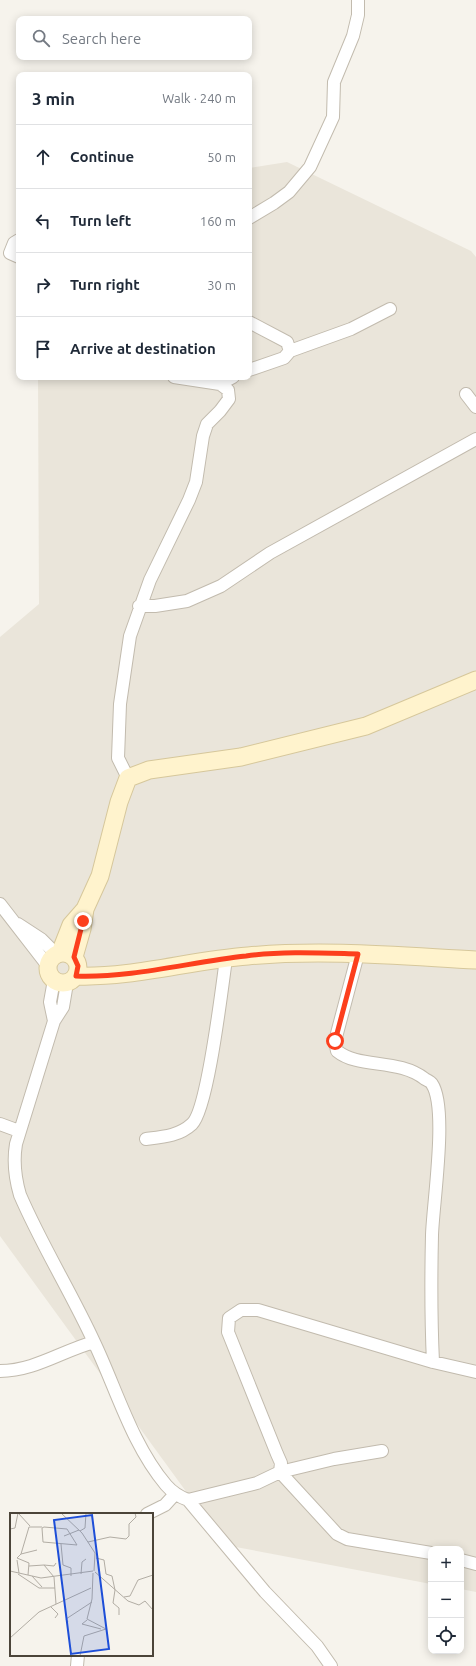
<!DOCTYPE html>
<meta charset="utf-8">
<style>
:root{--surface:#fff;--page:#f2f2f3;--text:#1f2937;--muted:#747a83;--line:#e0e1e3}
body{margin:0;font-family:Ubuntu,sans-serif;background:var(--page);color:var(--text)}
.controls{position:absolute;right:12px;bottom:12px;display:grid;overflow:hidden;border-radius:8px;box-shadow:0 2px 10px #0003}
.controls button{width:36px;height:36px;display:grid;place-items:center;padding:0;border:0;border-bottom:1px solid var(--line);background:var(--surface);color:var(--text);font:20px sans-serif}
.stop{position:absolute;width:12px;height:12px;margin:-9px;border:3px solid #fc3f1d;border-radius:50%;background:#fff}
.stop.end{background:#fc3f1d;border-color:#fff;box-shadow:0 1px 4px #0008}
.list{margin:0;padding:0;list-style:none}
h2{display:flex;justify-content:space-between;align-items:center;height:52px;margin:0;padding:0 16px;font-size:17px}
h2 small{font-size:13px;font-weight:400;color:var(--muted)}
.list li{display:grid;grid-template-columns:26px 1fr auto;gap:12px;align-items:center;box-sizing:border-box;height:64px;padding:0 16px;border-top:1px solid var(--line)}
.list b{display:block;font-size:15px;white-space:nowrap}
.list em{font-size:13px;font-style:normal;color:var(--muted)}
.icon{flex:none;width:22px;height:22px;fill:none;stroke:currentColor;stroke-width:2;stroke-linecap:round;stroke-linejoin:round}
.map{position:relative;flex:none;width:476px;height:1666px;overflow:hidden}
.search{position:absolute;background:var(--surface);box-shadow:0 2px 10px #0003;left:16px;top:16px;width:236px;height:44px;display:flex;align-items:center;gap:10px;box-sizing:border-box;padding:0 14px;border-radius:8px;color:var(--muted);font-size:15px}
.panel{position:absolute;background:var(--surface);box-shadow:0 2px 10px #0003;left:16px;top:72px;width:236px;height:308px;border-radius:8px}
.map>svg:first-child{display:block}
.residential{fill:#eae5da}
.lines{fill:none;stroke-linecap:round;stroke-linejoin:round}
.street-casing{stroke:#c2bbae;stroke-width:14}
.secondary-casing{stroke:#d6c79b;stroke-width:19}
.street{stroke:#fff;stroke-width:12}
.secondary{stroke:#fff3cd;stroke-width:17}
.route{stroke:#fc3f1d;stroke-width:5}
.inset-road{fill:none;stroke:#b2ada4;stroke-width:1}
.view{fill:#1d4ed8;fill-opacity:0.15;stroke:#1d4ed8;stroke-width:2}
.inset-edge{fill:none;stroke:#4b4439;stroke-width:2}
</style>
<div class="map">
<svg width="476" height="1666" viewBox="0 0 476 1666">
<rect width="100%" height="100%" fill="#f6f3ec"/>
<path class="residential" d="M 287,162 L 471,251 L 476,257 L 476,1592 L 461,1589 L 461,1549 L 431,1549 L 431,1584 L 225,1545 L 0,1236 L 0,637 L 39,604 L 38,377 L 249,377 L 249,168 Z"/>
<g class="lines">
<defs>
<path id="street" d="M 249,218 L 274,203 L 289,192 L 310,167 L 333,117 L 334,82 L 353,36 L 358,15 L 358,0
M 19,240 L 14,243 L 10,253 L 19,257
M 249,322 L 287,342 L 290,351 L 284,358 L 249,370
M 290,351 L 351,329 L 390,309
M 220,384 L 233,377
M 466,394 L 476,407
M 139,606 L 155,606 L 187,601 L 221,586 L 270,553 L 476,439
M 128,778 L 118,758 L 120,704 L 130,636 L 150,580 L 189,500 L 196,482 L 203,436 L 207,424 L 220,411 L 229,399 L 228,390 L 220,384 L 174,377
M 0,904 L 48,966
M 18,924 L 41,939 L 56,954
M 358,954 L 335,1041 L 337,1051 C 359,1069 398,1058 425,1079 C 427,1080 431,1082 432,1084 C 448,1108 433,1203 432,1235 C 431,1278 431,1320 433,1362
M 54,980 L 50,1002 L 54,1021
M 67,983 L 63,1007 L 54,1021 L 16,1144 C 13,1162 15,1178 20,1195 C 42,1246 71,1292 94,1342 C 116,1388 132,1445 166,1485 C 172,1492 180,1497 188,1500 L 265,1592 L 317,1646 L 331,1666
M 0,1124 L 19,1131
M 146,1139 C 163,1137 179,1136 192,1124 C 208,1109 222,986 226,959
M 0,1371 C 34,1371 62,1351 94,1342
M 280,1472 L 281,1463 L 277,1454 L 228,1332 L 229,1318 L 241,1310 L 258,1310 L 433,1362 L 476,1372
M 280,1472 L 337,1534 L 347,1539 L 431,1553
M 188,1500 L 257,1483 L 280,1472 L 334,1459 L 382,1451
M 147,1514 L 165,1505 L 175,1494
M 461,1560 L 476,1564
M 77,1666 L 78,1655"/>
<path id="secondary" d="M48 968a15 15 0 1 1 30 0a15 15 0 1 1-30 0Z
M 60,953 L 71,925 L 85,909 L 100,876 L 119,802 L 128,778 L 149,770 L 241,757 L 366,726 L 476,680
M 74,957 L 82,929 L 85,909
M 76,976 C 134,978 191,960 248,956 C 324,949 400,956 476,960"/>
</defs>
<use href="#street" class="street-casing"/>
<use href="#secondary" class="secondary-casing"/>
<use href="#street" class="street"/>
<use href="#secondary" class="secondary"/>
</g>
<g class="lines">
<path class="route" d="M 83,921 L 74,957 L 78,966 L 76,976 C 133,978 190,962 246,956 C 283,951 321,953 358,954 L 335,1041"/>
</g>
<g transform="translate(10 1513)">
<rect width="143" height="143" fill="#f6f3ec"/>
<path class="inset-road" d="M 51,0 L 72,20 L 85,40 L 84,58M 9,1 L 20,13M 34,14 L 57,16 L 67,32 L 33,29 L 32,15 ZM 0,16 L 5,15 L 8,0M 70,18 L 75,15 L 76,0M 54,23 L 69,17M 78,29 L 100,24 L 116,26 L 119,23 L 119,11 L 126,4 L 125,0M 143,29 L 143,45M 51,31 L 53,52 L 61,55 L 61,63M 11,41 L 27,37M 86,45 L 94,47 L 96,61 L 102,63 L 105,77 L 103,90 L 109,95 L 109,102M 7,47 L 9,60M 46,50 L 44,53 L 34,52 L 44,64 L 46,91M 19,53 L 34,52M 0,58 L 31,65 L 83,58M 85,59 L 118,88 L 129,92 L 135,88 L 143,97M 8,61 L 29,75 L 45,75M 71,61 L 72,49 L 76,46M 18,62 L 19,50 L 7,45 L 11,41 L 19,14 L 32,14M 22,63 L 32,74M 114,84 L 120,83 L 128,67 L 143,62M 41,94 L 48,101 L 45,105M 77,107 L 72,111 L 91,116M 58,109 L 56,106 L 82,89M 0,125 L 29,99 L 81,75M 70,143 L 74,123 L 96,116 L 77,106 L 82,86 L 83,60"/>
<path class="view" d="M 82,2 L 99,136 L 61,141 L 44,7 Z"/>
<rect width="143" height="143" class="inset-edge"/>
</g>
</svg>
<div class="controls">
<button>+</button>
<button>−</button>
<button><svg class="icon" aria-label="locate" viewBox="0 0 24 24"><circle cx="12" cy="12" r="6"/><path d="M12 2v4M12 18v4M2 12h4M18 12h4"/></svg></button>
</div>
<div class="stop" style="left:335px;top:1041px"></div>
<div class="stop end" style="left:83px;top:921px"></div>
<div class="search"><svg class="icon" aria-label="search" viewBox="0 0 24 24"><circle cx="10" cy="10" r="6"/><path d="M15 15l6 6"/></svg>Search here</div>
<section class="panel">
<h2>3 min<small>Walk · 240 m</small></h2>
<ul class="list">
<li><svg class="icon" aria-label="ahead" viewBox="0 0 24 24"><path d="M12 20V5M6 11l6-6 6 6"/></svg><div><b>Continue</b></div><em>50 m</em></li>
<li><svg class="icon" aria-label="left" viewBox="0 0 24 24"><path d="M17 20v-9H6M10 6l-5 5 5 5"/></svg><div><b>Turn left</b></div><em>160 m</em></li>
<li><svg class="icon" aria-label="right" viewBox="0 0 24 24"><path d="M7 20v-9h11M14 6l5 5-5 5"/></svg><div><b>Turn right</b></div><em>30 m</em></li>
<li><svg class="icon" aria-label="arrive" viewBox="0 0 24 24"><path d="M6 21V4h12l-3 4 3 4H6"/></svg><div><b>Arrive at destination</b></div></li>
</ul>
</section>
</div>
